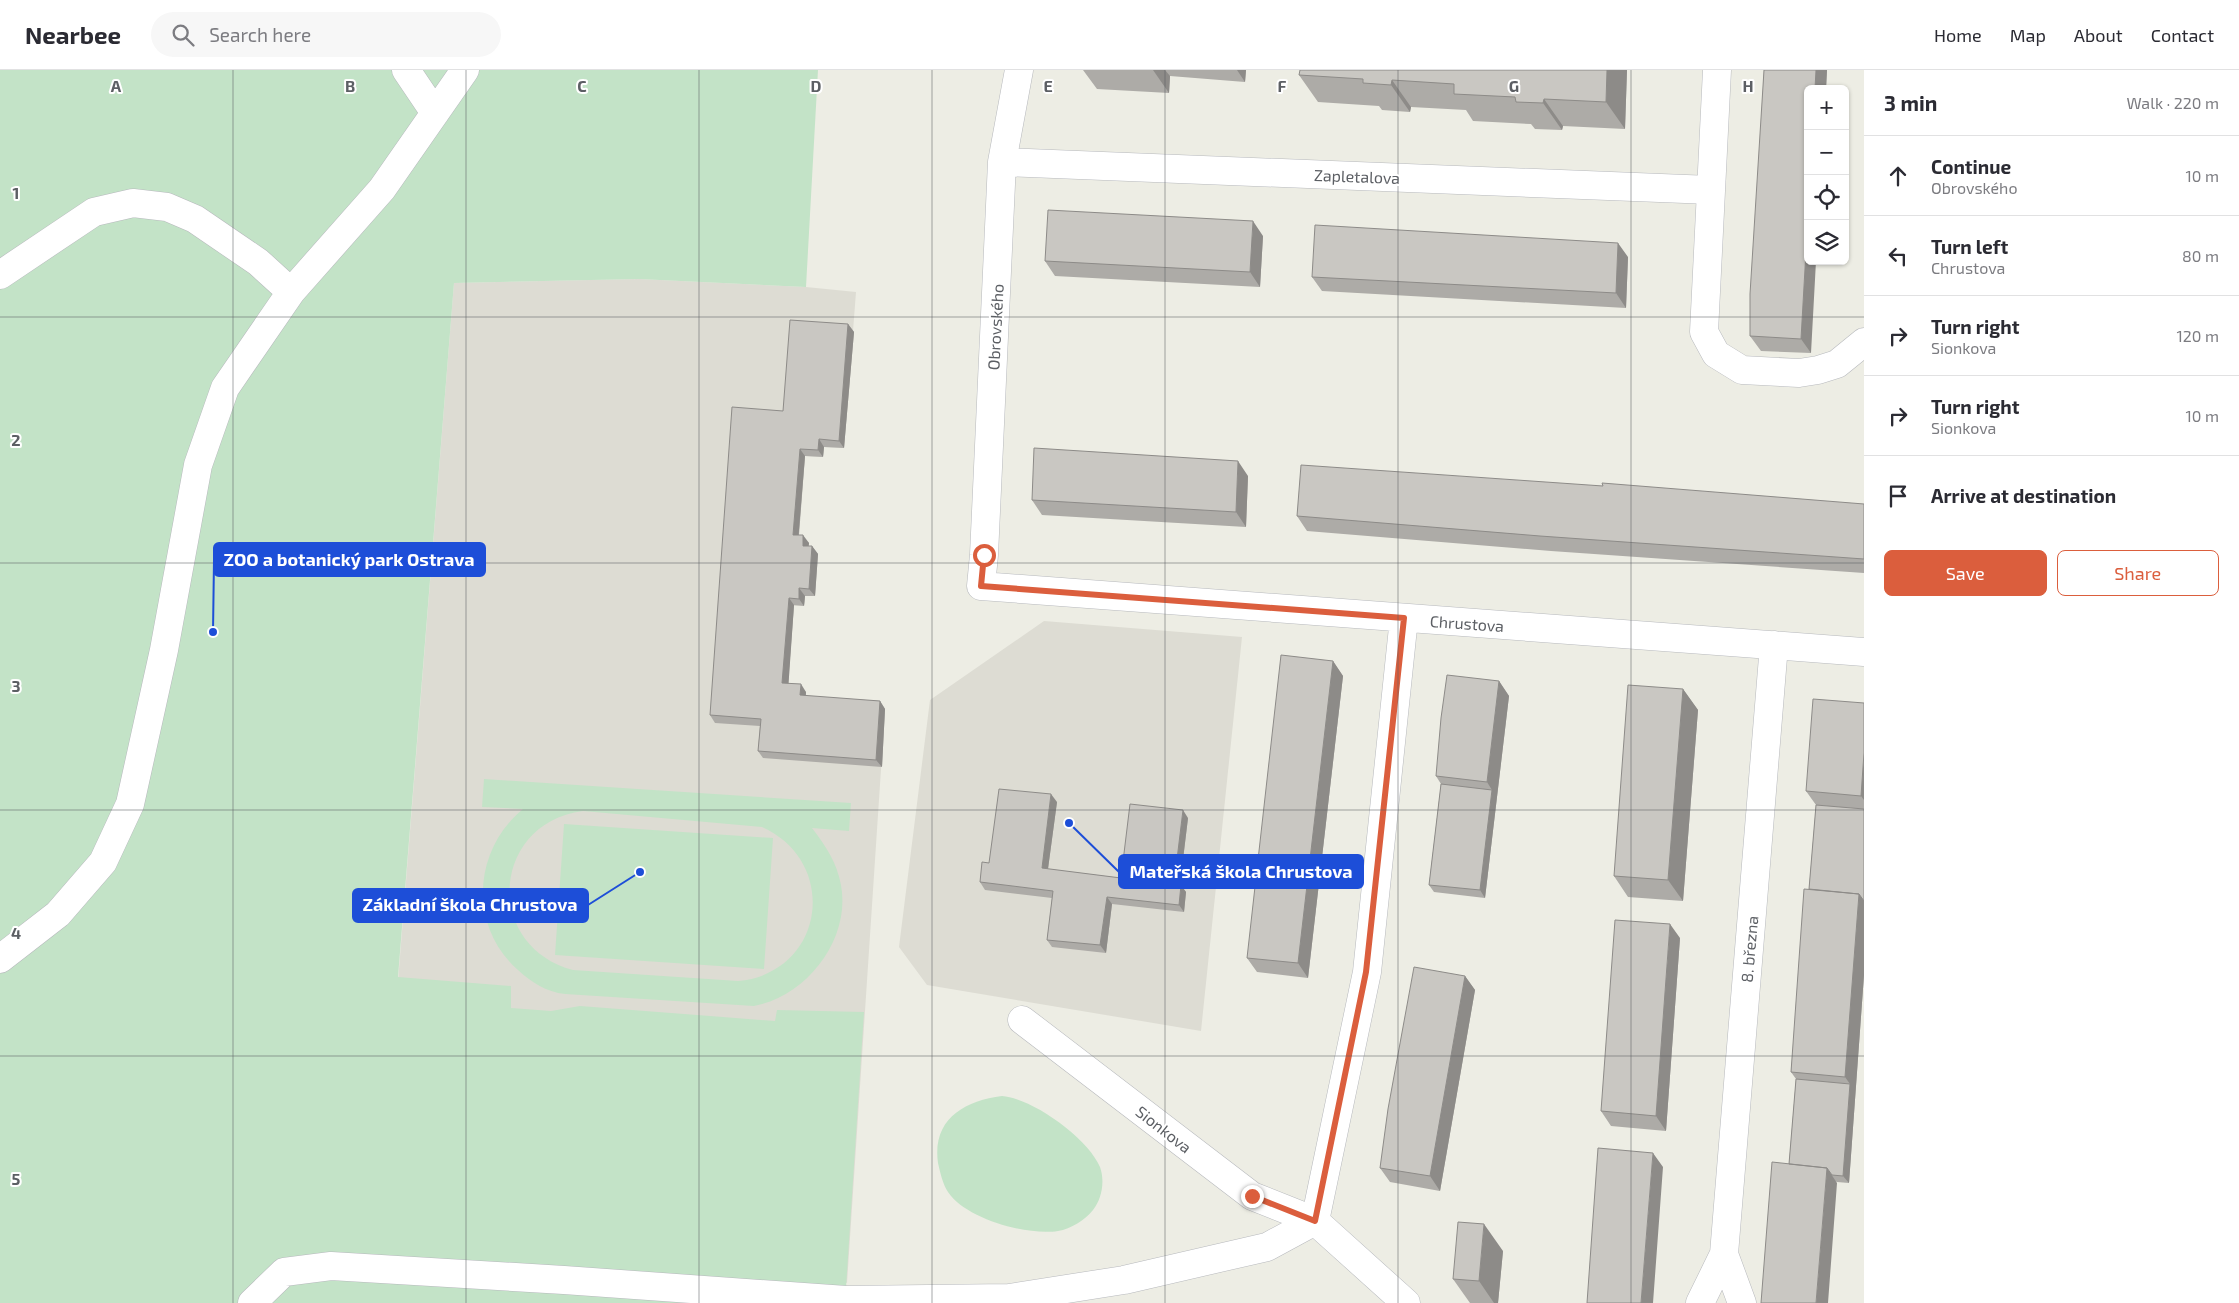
<!DOCTYPE html>
<meta charset="utf-8">
<style>
:root{--surface:#fff;--page:#f7f7f7;--text:#2b2b33;--muted:#7c7c81;--line:#e1e1e2;--accent:#db5e3d}
body{margin:0;font-family:"Exo 2",sans-serif;background:var(--page);color:var(--text)}
.controls{position:absolute;right:15px;top:15px;display:grid;overflow:hidden;border-radius:8px;box-shadow:0 1px 4px #0004}
.controls button{width:45px;height:45px;display:grid;place-items:center;padding:0;border:0;border-bottom:1px solid var(--line);background:var(--surface);color:var(--text);font:25px sans-serif}
.stop{position:absolute;width:15px;height:15px;margin:-11px;border:4px solid #db5e3d;border-radius:50%;background:#fff}
.stop.end{background:#db5e3d;border-color:#fff;box-shadow:0 1px 5px #0008}
.list{margin:0;padding:0;list-style:none}
h2{display:flex;justify-content:space-between;align-items:center;height:65px;margin:0;padding:0 20px;font-size:21px}
h2 small{font-size:16px;font-weight:400;color:var(--muted)}
.list li{display:grid;grid-template-columns:32px 1fr auto;gap:15px;align-items:center;box-sizing:border-box;height:80px;padding:0 20px;border-top:1px solid var(--line)}
.list b{display:block;font-size:19px;white-space:nowrap}
.list p{margin:0;font-size:16px;white-space:nowrap;color:var(--muted)}
.list em{font-size:16px;font-style:normal;color:var(--muted)}
.actions{display:flex;gap:10px;padding:15px 20px}
.actions a{flex:1;padding:11px 0;border:1px solid var(--accent);border-radius:8px;text-align:center;font-size:18px;color:var(--accent)}
.actions .main{background:var(--accent);color:#fff}
.icon{flex:none;width:28px;height:28px;fill:none;stroke:currentColor;stroke-width:2;stroke-linecap:round;stroke-linejoin:round}
.map{position:relative;flex:none;width:1864px;height:1233px;overflow:hidden}
header{display:flex;align-items:center;gap:30px;box-sizing:border-box;height:70px;padding:0 25px;background:var(--surface);border-bottom:1px solid var(--line)}
header strong{font-size:24px}
nav{display:flex;gap:28px;margin-inline-start:auto;font-size:18px}
.search{width:350px;height:45px;background:var(--page);display:flex;align-items:center;gap:12px;box-sizing:border-box;padding:0 18px;border-radius:28px;color:var(--muted);font-size:19px}
main{display:flex}
aside{flex:1;background:var(--surface)}
.map>svg:first-child{display:block}
.education{fill:#dddcd3}
.green{fill:#c3e3c7;fill-rule:evenodd}
.lines{fill:none;stroke-linecap:round;stroke-linejoin:round}
.minor-casing{stroke:#b7b9bd;stroke-width:29}
.minor{stroke:#fff;stroke-width:28}
.wall{fill:#adaba7}
.shaded-wall{fill:#8d8b88}
.building{fill:#c9c7c2;stroke:#8d8b88}
.route{stroke:#db5e3d;stroke-width:6}
.grid{fill:none;stroke:#5c5f64;stroke-width:1;stroke-opacity:0.55}
.labels{text-anchor:middle;dominant-baseline:central;stroke-width:4;stroke-linejoin:round;paint-order:stroke}
.street-label{font-size:16px;fill:#5c5f64;stroke:#fff}
.grid-label{font-size:16px;text-anchor:middle;font-weight:bold;fill:#5c5f64;stroke:#fff;stroke-width:4;stroke-linejoin:round;paint-order:stroke}
.leader{fill:none;stroke:#1d4ed8;stroke-width:2}
.callout-dot{fill:#1d4ed8;stroke:#fff;stroke-width:2}
.callout{fill:#1d4ed8;stroke:#1d4ed8;stroke-width:2}
.callout-label{font-size:18px;text-anchor:middle;font-weight:bold;fill:#fff}
</style>
<header>
<strong>Nearbee</strong>
<div class="search"><svg class="icon" aria-label="search" viewBox="0 0 24 24"><circle cx="10" cy="10" r="6"/><path d="M15 15l6 6"/></svg>Search here</div>
<nav><a>Home</a><a>Map</a><a>About</a><a>Contact</a></nav>
</header>
<main>
<div class="map">
<svg width="1864" height="1233" viewBox="0 0 1864 1233">
<rect width="100%" height="100%" fill="#edede4"/>
<path class="education" d="M 639,209 L 806,217 L 856,222 L 844,378 L 824,377 L 823,387 L 805,386 L 798,472 L 809,473 L 808,483 L 816,504 L 815,526 L 805,526 L 804,536 L 794,536 L 788,620 L 806,622 L 805,632 L 885,639 L 847,1213 L 392,986 L 454,213 Z
M 1044,551 L 1242,567 L 1201,961 L 927,915 L 899,877 L 930,630 Z"/>
<path class="green" d="M 0,0 L 818,0 L 806,217 L 639,209 L 454,213 L 398,907 L 511,916 L 511,938 L 551,941 L 580,936 L 775,951 L 777,940 L 864,942 L 845,1233 L 0,1233 Z
M 484,709 L 851,733 L 849,761 L 812,758 C 826,776 837,793 841,815 C 851,869 807,926 754,936 L 565,924 C 546,922 531,912 518,900 C 468,856 473,780 523,739 L 482,737 ZM 583,741 L 762,757 C 840,792 825,903 738,911 L 573,900 C 483,876 491,753 583,741 Z
M 564,754 L 773,768 L 764,899 L 555,885 Z
M 1002,1026 C 1032,1028 1088,1068 1100,1097 C 1105,1111 1102,1129 1093,1140 C 1085,1150 1071,1159 1058,1161 C 1027,1166 966,1149 948,1122 C 943,1115 940,1102 938,1093 C 932,1050 963,1031 1002,1026 Z"/>
<g class="lines">
<defs>
<path id="minor" d="M 406,0 L 435,43
M 1019,0 L 1002,92 L 984,485 L 981,516 L 1864,582
M 1717,0 L 1704,262 L 1716,284 L 1742,300 L 1799,303 L 1818,300 L 1837,294 L 1864,272
M 1002,92 L 1711,120
M 0,205 L 94,142 L 133,133 L 167,137 L 195,149 L 258,192 L 291,222
M 0,889 L 58,844 L 103,792 L 130,734 L 164,580 L 198,395 L 225,318 L 291,222 L 382,119 L 465,0
M 1022,950 L 1252,1126 L 1315,1151 L 1406,1233
M 1315,1151 L 1367,902 L 1404,548
M 1724,1184 L 1742,1233
M 252,1233 L 284,1202 L 331,1196 L 564,1210 L 846,1230 L 1009,1228 L 1124,1210 L 1267,1177 L 1315,1151
M 1700,1233 L 1724,1184 L 1774,575"/>
</defs>
<use href="#minor" class="minor-casing"/>
<use href="#minor" class="minor"/>
</g>
<path class="wall" d="M 1083,0 L 1246,0 L 1245,12 L 1170,6 L 1169,23 L 1097,19 Z
M 1627,0 L 1625,59 L 1563,56 L 1562,60 L 1535,59 L 1531,54 L 1473,51 L 1466,40 L 1411,37 L 1410,42 L 1382,40 L 1379,36 L 1318,32 L 1299,5 Z
M 1764,0 L 1827,0 L 1826,19 L 1808,19 L 1811,283 L 1761,281 L 1750,266 Z
M 1263,166 L 1260,217 L 1055,206 L 1045,191 Z
M 1628,187 L 1626,238 L 1322,221 L 1312,207 Z
M 848,254 L 854,262 L 844,378 L 824,377 L 823,387 L 805,386 L 799,465 L 809,473 L 808,476 L 812,476 L 818,484 L 815,526 L 805,526 L 804,536 L 794,535 L 788,614 L 806,622 L 806,626 L 880,631 L 885,639 L 882,697 L 763,688 L 758,681 L 760,656 L 715,653 L 710,645 L 783,341 Z
M 1248,406 L 1246,457 L 1042,445 L 1032,430 Z
M 1864,434 L 1864,503 L 1551,481 L 1307,461 L 1297,446 Z
M 1333,591 L 1343,606 L 1308,908 L 1257,902 L 1247,888 Z
M 1499,611 L 1509,626 L 1485,828 L 1434,822 L 1429,815 L 1441,714 L 1436,706 Z
M 1683,619 L 1698,640 L 1683,831 L 1628,827 L 1614,806 Z
M 1864,633 L 1864,905 L 1849,1113 L 1837,1112 L 1789,1094 L 1796,1009 L 1791,1002 L 1809,819 L 1816,735 L 1806,721 Z
M 1057,732 L 1048,799 L 1121,808 L 1188,748 L 1180,815 L 1186,822 L 1184,842 L 1112,834 L 1106,883 L 1052,877 L 1047,870 L 1052,828 L 985,820 L 980,812 L 989,793 Z
M 1680,868 L 1666,1061 L 1611,1056 L 1601,1041 Z
M 1465,906 L 1475,920 L 1440,1121 L 1390,1112 L 1380,1098 Z
M 1503,1181 L 1498,1233 L 1470,1233 L 1453,1209 Z"/>
<path class="shaded-wall" d="M 1153,0 L 1165,0 L 1170,6 L 1169,23 Z
M 1237,0 L 1246,0 L 1245,12 Z
M 1607,0 L 1627,0 L 1625,59 L 1606,32 Z
M 1816,0 L 1827,0 L 1826,19 L 1815,19 Z
M 1392,10 L 1411,37 L 1410,42 L 1391,15 Z
M 1544,29 L 1563,56 L 1562,60 L 1543,33 Z
M 1808,146 L 1808,191 L 1816,191 L 1811,283 L 1801,269 Z
M 1253,151 L 1263,166 L 1260,217 L 1250,202 Z
M 1618,173 L 1628,187 L 1626,238 L 1616,223 Z
M 848,254 L 854,262 L 844,378 L 839,371 Z
M 819,369 L 824,377 L 823,387 L 818,380 Z
M 800,379 L 805,386 L 798,472 L 793,465 Z
M 1238,391 L 1248,406 L 1246,457 L 1236,442 Z
M 803,465 L 809,473 L 808,483 L 803,476 Z
M 812,476 L 818,484 L 815,526 L 809,519 Z
M 799,518 L 805,526 L 804,536 L 799,529 Z
M 789,528 L 794,535 L 788,621 L 782,613 Z
M 1333,591 L 1343,606 L 1308,908 L 1298,893 Z
M 1499,611 L 1509,626 L 1485,828 L 1480,820 L 1492,720 L 1487,712 Z
M 801,614 L 806,622 L 805,633 L 800,625 Z
M 1683,619 L 1698,640 L 1683,831 L 1668,810 Z
M 880,631 L 885,639 L 882,697 L 876,690 Z
M 1864,683 L 1864,730 L 1861,726 Z
M 1051,724 L 1057,732 L 1047,806 L 1042,798 Z
M 1183,740 L 1188,748 L 1179,822 L 1174,814 Z
M 1181,815 L 1186,822 L 1184,842 L 1179,835 Z
M 1859,824 L 1864,829 L 1864,905 L 1849,1113 L 1843,1106 L 1850,1014 L 1845,1007 Z
M 1107,827 L 1112,834 L 1106,883 L 1100,875 Z
M 1670,854 L 1680,868 L 1666,1061 L 1656,1046 Z
M 1465,906 L 1475,920 L 1440,1121 L 1430,1106 Z
M 1653,1083 L 1663,1097 L 1653,1233 L 1641,1233 Z
M 1827,1098 L 1837,1113 L 1828,1233 L 1816,1233 Z
M 1484,1154 L 1503,1181 L 1498,1233 L 1494,1233 L 1479,1211 Z"/>
<path class="building" d="M 1300,0 L 1607,0 L 1606,32 L 1544,29 L 1543,33 L 1516,32 L 1515,27 L 1454,24 L 1454,14 L 1392,10 L 1391,15 L 1363,13 L 1363,9 L 1299,5 Z
M 1764,0 L 1816,0 L 1815,19 L 1808,19 L 1808,146 L 1801,269 L 1750,266 L 1750,224 Z
M 1048,140 L 1253,151 L 1250,202 L 1045,191 Z
M 1315,155 L 1618,173 L 1616,223 L 1312,207 Z
M 790,250 L 848,254 L 839,371 L 819,369 L 818,380 L 800,379 L 793,465 L 803,465 L 803,476 L 812,476 L 809,519 L 799,518 L 799,529 L 789,528 L 782,613 L 801,614 L 800,625 L 880,631 L 876,690 L 758,681 L 761,649 L 710,645 L 732,337 L 783,341 Z
M 1034,378 L 1238,391 L 1236,442 L 1032,430 Z
M 1301,395 L 1603,416 L 1602,413 L 1864,434 L 1864,489 L 1540,466 L 1297,446 Z
M 1281,585 L 1333,591 L 1298,893 L 1247,888 Z
M 1447,605 L 1499,611 L 1487,712 L 1436,706 L 1441,648 Z
M 1628,615 L 1683,619 L 1668,810 L 1614,806 Z
M 1813,629 L 1864,633 L 1864,683 L 1861,726 L 1806,721 Z
M 1441,714 L 1492,720 L 1480,820 L 1429,815 Z
M 999,719 L 1051,724 L 1042,798 L 1121,808 L 1130,734 L 1183,740 L 1174,814 L 1181,815 L 1179,835 L 1107,827 L 1100,875 L 1047,870 L 1053,821 L 980,812 L 982,792 L 989,793 Z
M 1816,735 L 1864,739 L 1864,831 L 1859,824 L 1809,819 Z
M 1804,819 L 1859,824 L 1845,1007 L 1791,1002 Z
M 1615,850 L 1670,854 L 1656,1046 L 1601,1041 Z
M 1414,897 L 1465,906 L 1430,1106 L 1380,1098 L 1388,1039 Z
M 1796,1009 L 1850,1014 L 1843,1106 L 1832,1105 L 1827,1098 L 1789,1094 Z
M 1598,1078 L 1653,1083 L 1641,1233 L 1587,1233 Z
M 1772,1092 L 1827,1098 L 1816,1233 L 1761,1233 Z
M 1458,1152 L 1484,1154 L 1479,1211 L 1453,1209 Z"/>
<g class="lines">
<path class="route" d="M 984,485 L 981,516 L 1404,548 L 1366,902 L 1315,1151 L 1252,1126"/>
</g>
<path class="grid" d="M 233,0 L 233,1233M 466,0 L 466,1233M 699,0 L 699,1233M 932,0 L 932,1233M 1165,0 L 1165,1233M 1398,0 L 1398,1233M 1631,0 L 1631,1233M 0,247 L 1864,247M 0,493 L 1864,493M 0,740 L 1864,740M 0,986 L 1864,986"/>
<g class="labels">
<g class="street-label">
<text transform="translate(1357 106) rotate(2)">Zapletalova</text>
<text transform="translate(995 257) rotate(-87)">Obrovského</text>
<text transform="translate(1467 553) rotate(4)">Chrustova</text>
<text transform="translate(1749 879) rotate(-85)">8. března</text>
<text transform="translate(1164 1059) rotate(38)">Sionkova</text>
</g>
</g>
<g class="grid-label">
<text x="116" y="22">A</text>
<text x="350" y="22">B</text>
<text x="582" y="22">C</text>
<text x="816" y="22">D</text>
<text x="1048" y="22">E</text>
<text x="1282" y="22">F</text>
<text x="1514" y="22">G</text>
<text x="1748" y="22">H</text>
<text x="16" y="129">1</text>
<text x="16" y="376">2</text>
<text x="16" y="622">3</text>
<text x="16" y="869">4</text>
<text x="16" y="1115">5</text>
</g>
<path class="leader" d="M213 562L214 490M1069 753L1119 802M640 802L588 835"/>
<g class="callout-dot">
<circle cx="213" cy="562" r="5"/>
<circle cx="1069" cy="753" r="5"/>
<circle cx="640" cy="802" r="5"/>
</g>
<g class="callout">
<rect x="214" y="473" width="271" height="33" rx="5"/>
<rect x="1119" y="785" width="244" height="33" rx="5"/>
<rect x="353" y="819" width="235" height="33" rx="5"/>
</g>
<g class="callout-label">
<text x="349" y="496">ZOO a botanický park Ostrava</text>
<text x="1241" y="808">Mateřská škola Chrustova</text>
<text x="470" y="841">Základní škola Chrustova</text>
</g>
</svg>
<div class="controls">
<button>+</button>
<button>−</button>
<button><svg class="icon" aria-label="locate" viewBox="0 0 24 24"><circle cx="12" cy="12" r="6"/><path d="M12 2v4M12 18v4M2 12h4M18 12h4"/></svg></button>
<button><svg class="icon" aria-label="layers" viewBox="0 0 24 24"><path d="M12 4l9 5-9 5-9-5zM3 14l9 5 9-5"/></svg></button>
</div>
<div class="stop" style="left:984px;top:485px"></div>
<div class="stop end" style="left:1252px;top:1126px"></div>
</div>
<aside>
<h2>3 min<small>Walk · 220 m</small></h2>
<ul class="list">
<li><svg class="icon" aria-label="ahead" viewBox="0 0 24 24"><path d="M12 20V5M6 11l6-6 6 6"/></svg><div><b>Continue</b><p>Obrovského</p></div><em>10 m</em></li>
<li><svg class="icon" aria-label="left" viewBox="0 0 24 24"><path d="M17 20v-9H6M10 6l-5 5 5 5"/></svg><div><b>Turn left</b><p>Chrustova</p></div><em>80 m</em></li>
<li><svg class="icon" aria-label="right" viewBox="0 0 24 24"><path d="M7 20v-9h11M14 6l5 5-5 5"/></svg><div><b>Turn right</b><p>Sionkova</p></div><em>120 m</em></li>
<li><svg class="icon" aria-label="right" viewBox="0 0 24 24"><path d="M7 20v-9h11M14 6l5 5-5 5"/></svg><div><b>Turn right</b><p>Sionkova</p></div><em>10 m</em></li>
<li><svg class="icon" aria-label="arrive" viewBox="0 0 24 24"><path d="M6 21V4h12l-3 4 3 4H6"/></svg><div><b>Arrive at destination</b></div></li>
</ul>
<div class="actions"><a class="main">Save</a><a>Share</a></div>
</aside>
</main>
